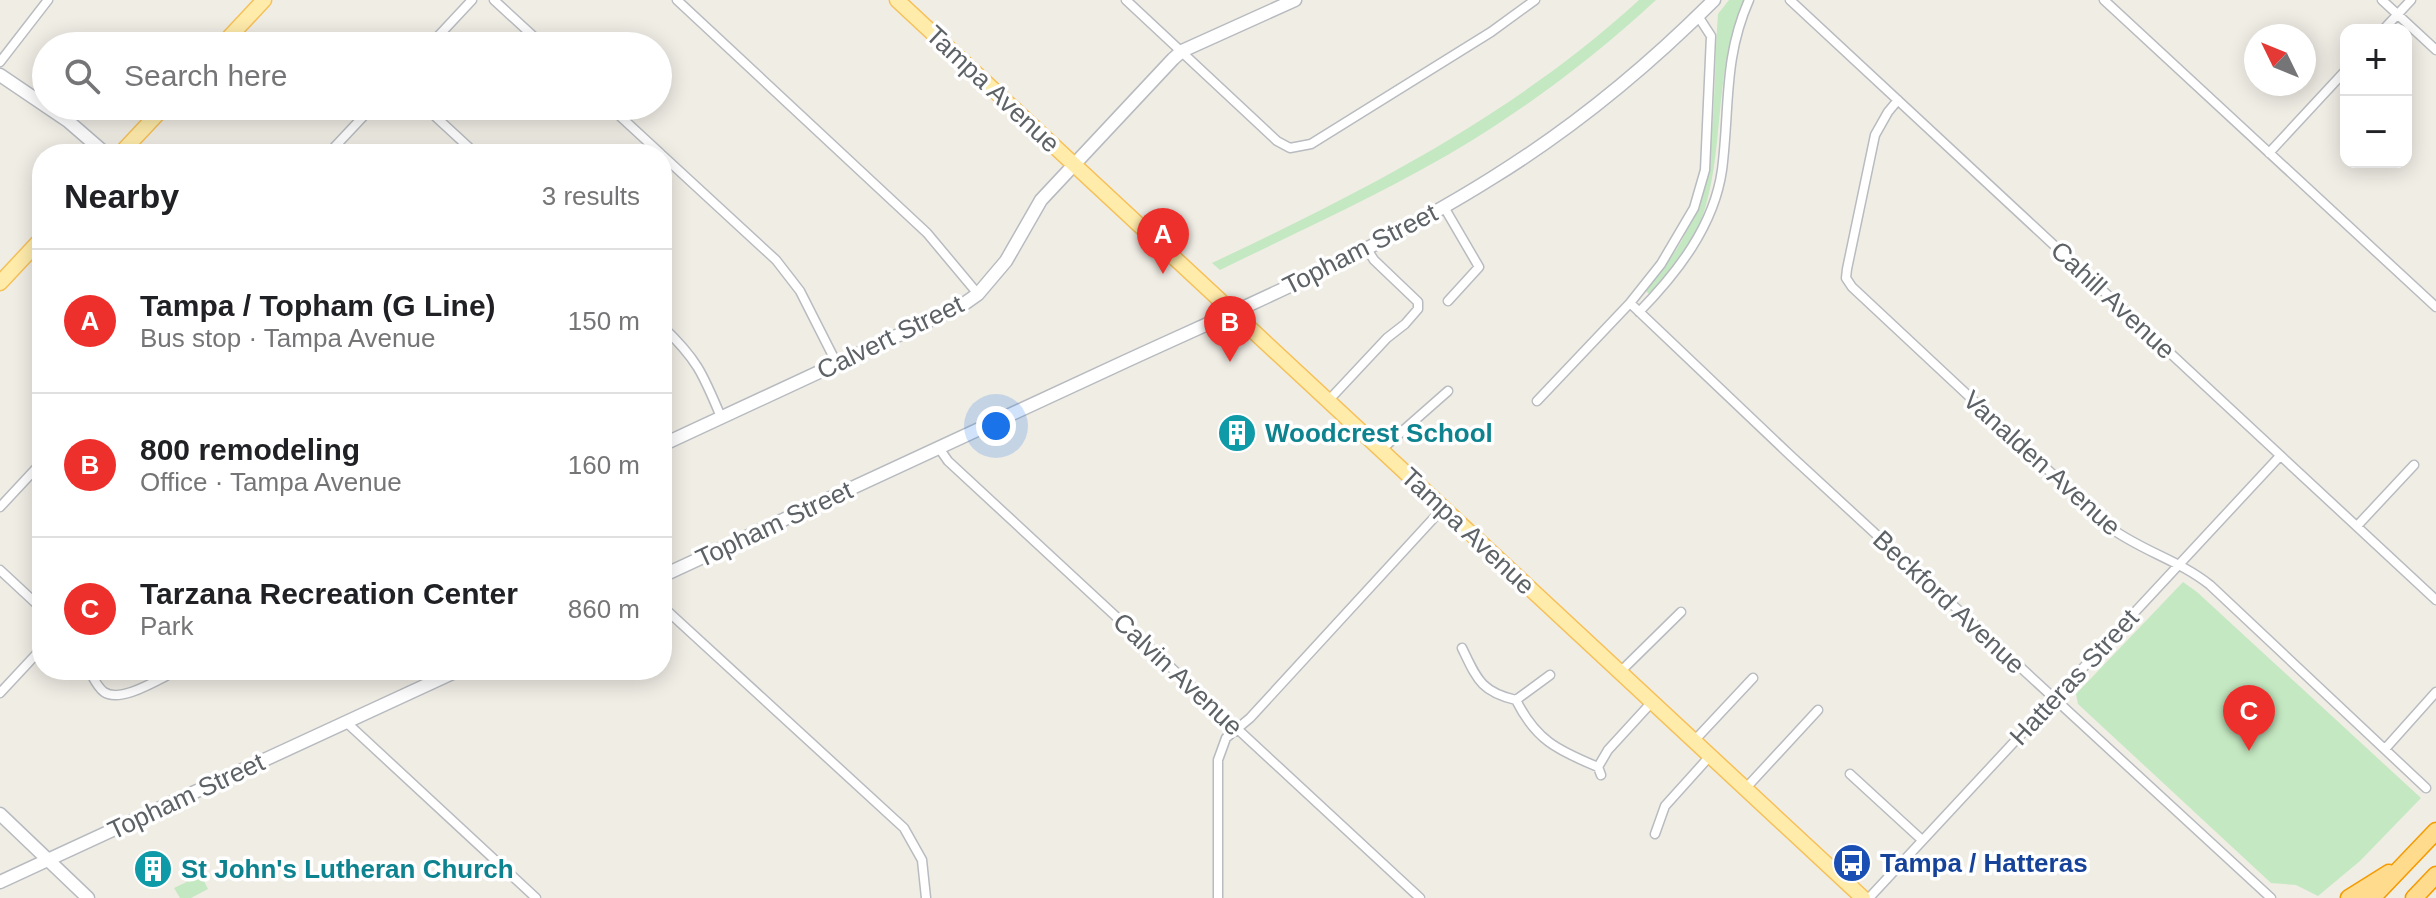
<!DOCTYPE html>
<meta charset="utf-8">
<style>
:root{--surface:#fff;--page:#f6f6f6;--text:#202124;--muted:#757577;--line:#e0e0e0;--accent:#ee302d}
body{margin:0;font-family:Arial,sans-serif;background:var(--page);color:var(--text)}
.controls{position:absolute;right:24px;top:24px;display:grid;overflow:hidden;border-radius:16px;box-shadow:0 4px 20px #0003}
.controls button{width:72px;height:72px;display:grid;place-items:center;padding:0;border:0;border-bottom:2px solid var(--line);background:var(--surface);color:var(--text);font:40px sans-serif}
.compass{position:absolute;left:2244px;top:24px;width:72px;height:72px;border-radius:50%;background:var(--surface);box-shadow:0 4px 20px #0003;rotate:313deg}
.you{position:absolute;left:996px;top:426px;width:28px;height:28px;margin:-20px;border:6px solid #fff;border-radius:50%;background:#1a73e8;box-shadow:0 0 0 12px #1a73e833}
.badge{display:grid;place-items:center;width:52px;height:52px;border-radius:50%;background:var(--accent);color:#fff;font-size:26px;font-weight:700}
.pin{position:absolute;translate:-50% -66px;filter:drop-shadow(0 2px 4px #0008)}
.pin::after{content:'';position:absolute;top:42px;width:28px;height:24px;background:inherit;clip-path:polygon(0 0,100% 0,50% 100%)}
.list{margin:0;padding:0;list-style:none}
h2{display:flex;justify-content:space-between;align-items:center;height:104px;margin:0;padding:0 32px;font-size:34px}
h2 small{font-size:26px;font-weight:400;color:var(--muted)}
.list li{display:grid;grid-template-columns:52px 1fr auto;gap:24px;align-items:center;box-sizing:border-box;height:144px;padding:0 32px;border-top:2px solid var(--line)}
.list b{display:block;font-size:30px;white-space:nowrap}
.list p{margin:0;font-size:26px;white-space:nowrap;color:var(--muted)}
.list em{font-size:26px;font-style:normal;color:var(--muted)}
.icon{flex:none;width:44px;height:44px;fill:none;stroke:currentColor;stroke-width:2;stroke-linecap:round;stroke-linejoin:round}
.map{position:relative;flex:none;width:2436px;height:898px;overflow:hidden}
.search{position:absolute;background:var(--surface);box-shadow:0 4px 20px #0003;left:32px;top:32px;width:640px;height:88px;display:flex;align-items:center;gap:20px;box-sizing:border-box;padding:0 28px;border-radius:44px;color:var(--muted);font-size:30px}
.panel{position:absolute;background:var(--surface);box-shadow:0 4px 20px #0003;left:32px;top:144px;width:640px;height:536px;border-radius:32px}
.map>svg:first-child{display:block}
.green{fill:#c4e8c1}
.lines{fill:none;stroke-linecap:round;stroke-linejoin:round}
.street-casing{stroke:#b8bbbf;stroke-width:11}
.secondary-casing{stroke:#b7bbc0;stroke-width:15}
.primary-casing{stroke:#f6c059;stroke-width:17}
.highway-casing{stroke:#f59a00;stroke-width:19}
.street{stroke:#fff;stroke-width:8}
.secondary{stroke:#fff;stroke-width:12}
.primary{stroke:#ffecab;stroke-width:14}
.highway{stroke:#ffdb8d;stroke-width:16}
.labels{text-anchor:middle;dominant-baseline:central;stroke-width:7;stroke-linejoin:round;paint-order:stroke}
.street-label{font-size:26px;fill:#5d6266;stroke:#fff}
.culture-label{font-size:26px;font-weight:bold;fill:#0d838f;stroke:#fff;text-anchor:start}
.transit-label{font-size:26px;font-weight:bold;fill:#164399;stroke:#fff;text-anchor:start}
</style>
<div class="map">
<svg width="2436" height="898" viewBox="0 0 2436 898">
<rect width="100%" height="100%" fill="#f0ede5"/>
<path class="green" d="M 1639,0 L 1656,0 C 1599,53 1537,100 1471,141 C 1391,190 1305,228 1220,270 L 1212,263 C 1366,190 1512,116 1639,0 Z
M 1729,0 L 1744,0 C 1700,98 1744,217 1649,294 L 1644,289 C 1658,274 1672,258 1682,240 C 1720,171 1712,90 1718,14 Z
M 2183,582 L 2197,592 L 2421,798 L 2360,861 L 2318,896 L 2296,885 L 2271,883 L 2078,704 L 2076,694 Z
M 201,875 L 208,889 L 191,898 L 180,898 L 174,888 Z"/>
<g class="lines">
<defs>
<path id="street" d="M 494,0 L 544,46
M 677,0 L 927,233 L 978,294
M 1126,0 L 1277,141 L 1290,148 L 1311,144 L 1491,32 L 1535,0
M 1790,0 L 2436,600
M 2104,0 L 2436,307
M 2382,0 L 2436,50
M 2383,30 L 2411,0
M 429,46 L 472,0
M 0,62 L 48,0
M 1898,100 L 1888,112 L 1875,135 L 1847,269 L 1846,278 L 1852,287 L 2108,526 C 2139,550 2179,560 2210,585 L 2426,788
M 424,106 L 476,154
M 609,106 L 661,154
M 2269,153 L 2346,70
M 328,154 L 373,106
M 662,155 L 776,260 L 800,291 L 837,364
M 1444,207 L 1479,267 L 1448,301
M 1630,303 L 1791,456 L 2271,898
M 1639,312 C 1677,273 1714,226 1722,170 C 1730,108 1723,59 1749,0
M 662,326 C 697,359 703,374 721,417
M 1328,401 L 1387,338 L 1405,324 L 1418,309 L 1418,302 L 1374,260 L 1367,249
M 1537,401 L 1630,303 L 1661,264 L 1694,208 L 1705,170 L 1711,36 L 1698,16
M 939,448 L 948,461 L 1420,898
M 1381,450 L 1448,391
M 0,507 L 42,462
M 2357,526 L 2414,465
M 0,570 L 42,609
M 662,606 L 904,828 L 922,860 L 926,898
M 1462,648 C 1477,679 1481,692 1516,700 C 1536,740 1557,750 1598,767
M 89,670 C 93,677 97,687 104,692 C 121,704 160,678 178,670
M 1620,672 L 1681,612
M 0,693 L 42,648
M 1516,700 L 1550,675
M 346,722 L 536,898
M 1694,741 L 1753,678
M 2385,749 L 2436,692
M 1850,774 L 1922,840
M 1601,775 L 1598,767 L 1608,750 L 1652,702
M 1745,789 L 1818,710
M 1655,834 L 1665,806 L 1710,756
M 1218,898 L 1218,760 L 1226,738 L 1250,718 L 1443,508
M 1869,898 L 2280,456"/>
<path id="secondary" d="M 0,75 L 68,121 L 106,154
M 662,445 L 961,306 L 978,294 L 1006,261 L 1041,200 L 1173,59 L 1182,51 L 1295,0
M 662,576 C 816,505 970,434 1124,362 C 1248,305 1376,251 1492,178 C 1573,128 1647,67 1714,0
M 0,814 L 88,898
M 0,882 L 459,670"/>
<path id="primary" d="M 897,0 L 1863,898
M 221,46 L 264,0
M 120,154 L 165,106
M 0,283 L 42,238"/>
<path id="highway" d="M 2349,898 L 2389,873
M 2372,898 L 2436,831
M 2414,898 L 2436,875"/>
</defs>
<use href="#street" class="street-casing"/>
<use href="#secondary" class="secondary-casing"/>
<use href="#primary" class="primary-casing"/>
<use href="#highway" class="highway-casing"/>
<use href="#street" class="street"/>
<use href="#secondary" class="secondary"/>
<use href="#primary" class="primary"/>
<use href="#highway" class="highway"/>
</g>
<defs>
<symbol id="building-disc" viewBox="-11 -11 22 22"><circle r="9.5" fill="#0f9aa8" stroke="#fff"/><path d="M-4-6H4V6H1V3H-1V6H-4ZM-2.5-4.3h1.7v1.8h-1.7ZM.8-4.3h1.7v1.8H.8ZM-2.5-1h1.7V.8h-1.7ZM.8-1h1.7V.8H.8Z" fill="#fff"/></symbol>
<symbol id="bus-disc" viewBox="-11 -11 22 22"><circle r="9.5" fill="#1a4fb4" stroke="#fff"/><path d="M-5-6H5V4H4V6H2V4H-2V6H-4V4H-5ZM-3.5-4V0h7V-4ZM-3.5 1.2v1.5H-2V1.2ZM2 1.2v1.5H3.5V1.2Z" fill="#fff"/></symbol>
</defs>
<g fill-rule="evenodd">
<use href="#building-disc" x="1215" y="411" width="44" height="44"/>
<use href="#bus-disc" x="1830" y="841" width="44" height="44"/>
<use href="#building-disc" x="131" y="847" width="44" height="44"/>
</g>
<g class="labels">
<g class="street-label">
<text transform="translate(993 89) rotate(43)">Tampa Avenue</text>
<text transform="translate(1360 249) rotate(-27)">Topham Street</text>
<text transform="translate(2113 300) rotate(43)">Cahill Avenue</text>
<text transform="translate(890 337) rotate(-26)">Calvert Street</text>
<text transform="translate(2042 463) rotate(42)">Vanalden Avenue</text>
<text transform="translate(774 524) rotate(-25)">Topham Street</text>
<text transform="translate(1468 531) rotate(43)">Tampa Avenue</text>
<text transform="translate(1949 602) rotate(43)">Beckford Avenue</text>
<text transform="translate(1178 674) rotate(43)">Calvin Avenue</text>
<text transform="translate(2074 677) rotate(-47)">Hatteras Street</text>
<text transform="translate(186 796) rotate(-25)">Topham Street</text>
</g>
<g class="culture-label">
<text x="1265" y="433">Woodcrest School</text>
<text x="181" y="869">St John's Lutheran Church</text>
</g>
<g class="transit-label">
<text x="1880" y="863">Tampa / Hatteras</text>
</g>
</g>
</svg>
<div class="controls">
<button>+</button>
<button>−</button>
</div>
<svg class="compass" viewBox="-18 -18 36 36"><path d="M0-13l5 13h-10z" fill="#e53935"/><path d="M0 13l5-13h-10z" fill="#757577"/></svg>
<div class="you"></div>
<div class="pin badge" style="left:1163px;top:274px">A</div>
<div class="pin badge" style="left:1230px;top:362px">B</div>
<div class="pin badge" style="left:2249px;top:751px">C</div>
<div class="search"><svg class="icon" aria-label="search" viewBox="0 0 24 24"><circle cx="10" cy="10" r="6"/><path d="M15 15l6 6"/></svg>Search here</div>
<section class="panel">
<h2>Nearby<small>3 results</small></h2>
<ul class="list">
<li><span class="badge">A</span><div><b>Tampa / Topham (G Line)</b><p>Bus stop · Tampa Avenue</p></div><em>150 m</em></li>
<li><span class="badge">B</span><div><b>800 remodeling</b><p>Office · Tampa Avenue</p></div><em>160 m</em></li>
<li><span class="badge">C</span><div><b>Tarzana Recreation Center</b><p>Park</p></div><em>860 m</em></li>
</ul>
</section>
</div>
